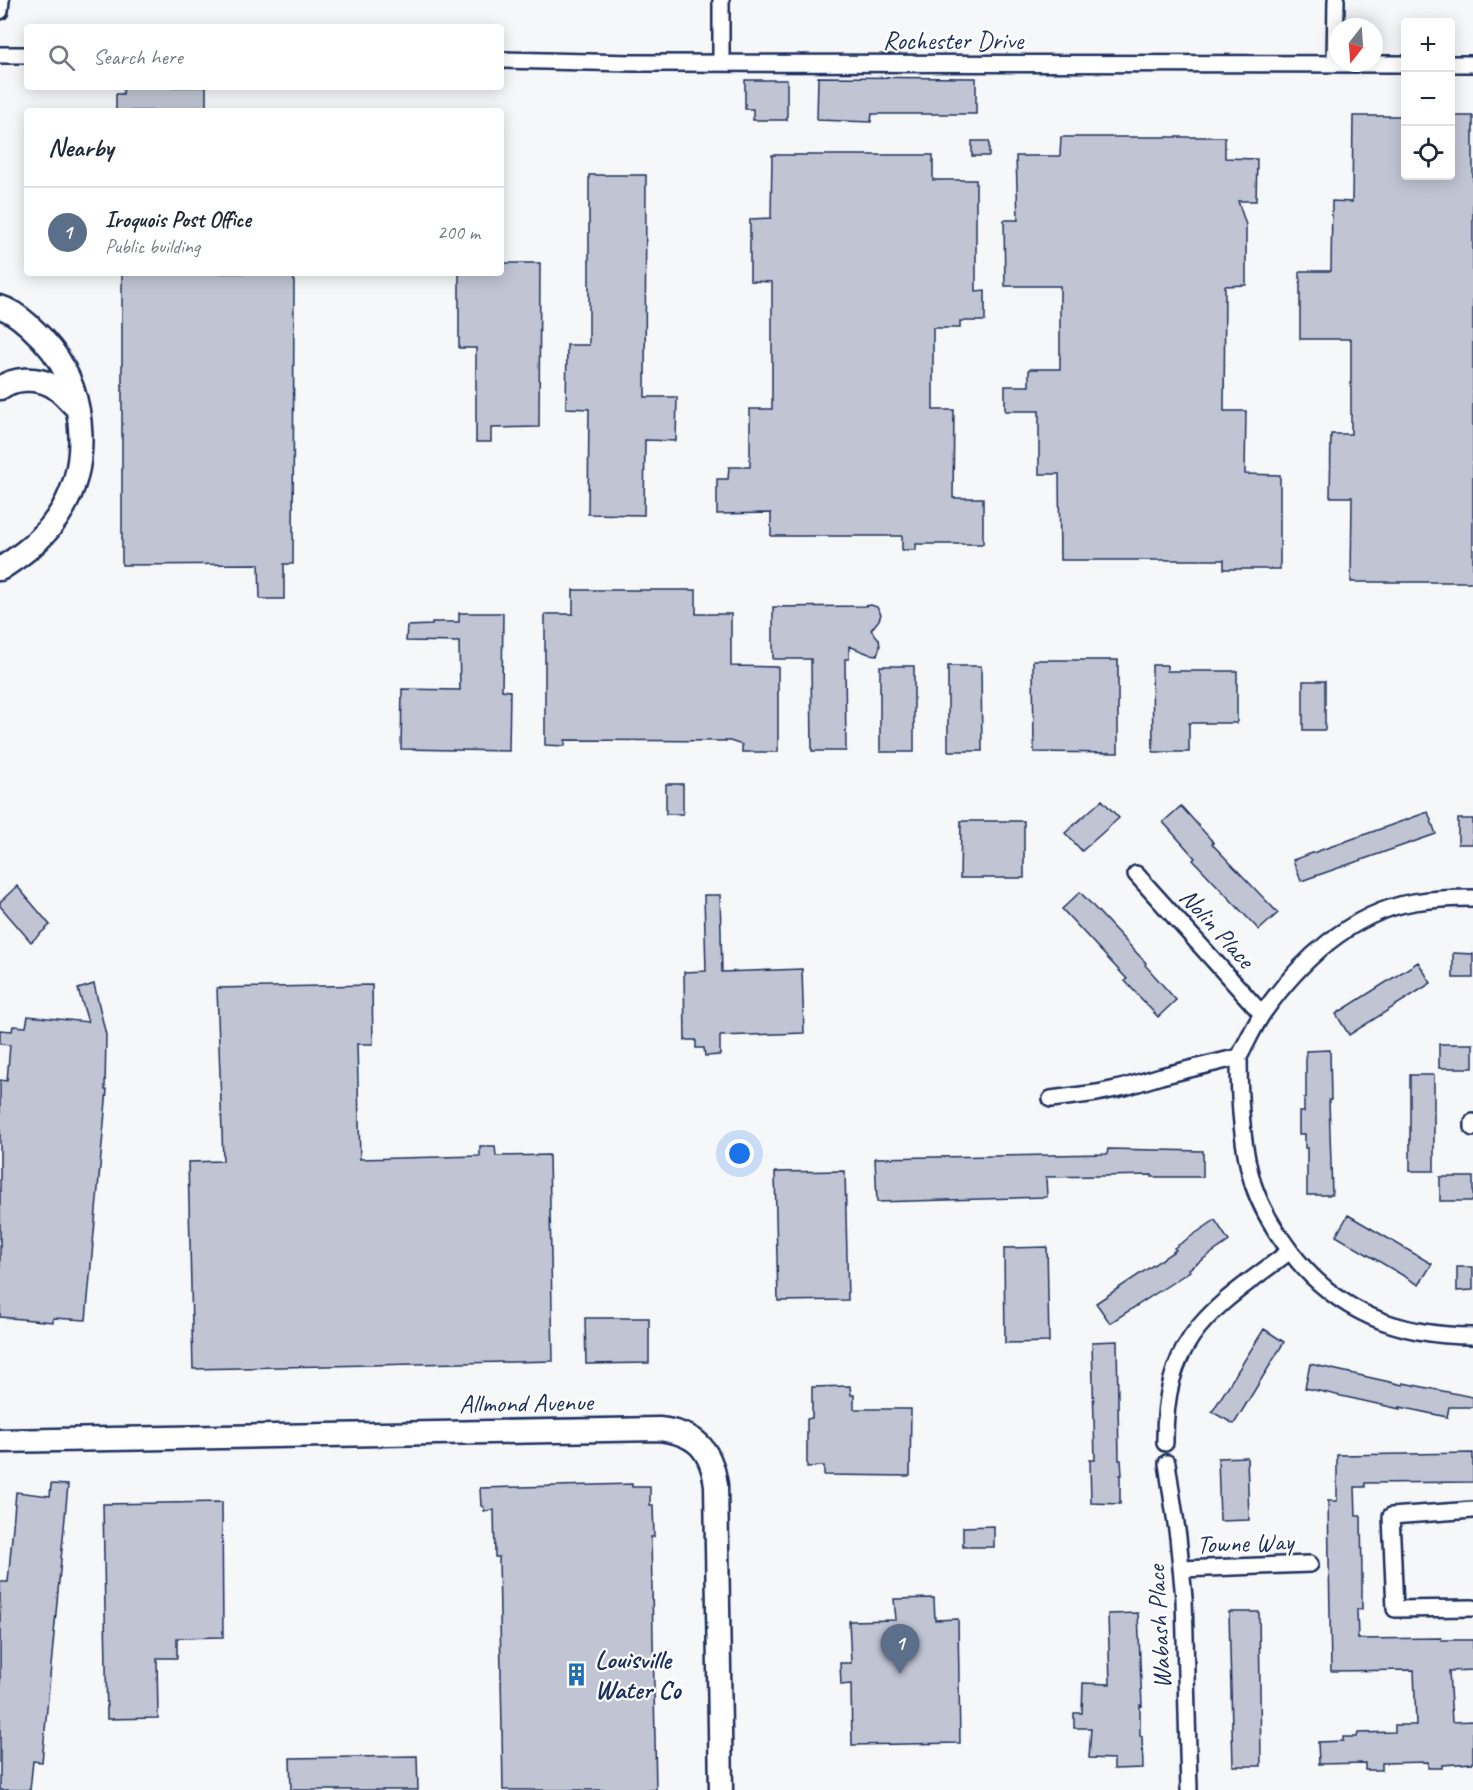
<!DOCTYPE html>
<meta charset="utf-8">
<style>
:root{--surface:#fff;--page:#f6f6f7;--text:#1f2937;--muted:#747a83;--line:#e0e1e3;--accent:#d93025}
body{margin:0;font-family:Caveat,sans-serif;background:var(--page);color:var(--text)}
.controls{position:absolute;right:18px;top:18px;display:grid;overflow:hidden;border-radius:6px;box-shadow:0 3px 15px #0003}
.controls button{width:54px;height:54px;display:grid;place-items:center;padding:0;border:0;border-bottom:2px solid var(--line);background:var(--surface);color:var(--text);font:30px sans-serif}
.compass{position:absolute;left:1329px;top:18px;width:54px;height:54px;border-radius:50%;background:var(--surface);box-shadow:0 3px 15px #0003;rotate:197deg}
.you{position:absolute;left:740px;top:1154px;width:21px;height:21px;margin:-15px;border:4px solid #fff;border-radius:50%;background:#1a73e8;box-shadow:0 0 0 9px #1a73e833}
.badge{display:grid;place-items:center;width:39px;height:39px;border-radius:50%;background:var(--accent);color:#fff;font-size:20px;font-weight:700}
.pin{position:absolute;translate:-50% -50px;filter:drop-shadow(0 2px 3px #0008)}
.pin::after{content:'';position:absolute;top:32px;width:21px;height:18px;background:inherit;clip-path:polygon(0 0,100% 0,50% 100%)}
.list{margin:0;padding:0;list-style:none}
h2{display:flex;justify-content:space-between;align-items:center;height:78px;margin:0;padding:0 24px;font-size:26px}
h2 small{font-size:20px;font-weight:400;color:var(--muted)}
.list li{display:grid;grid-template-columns:39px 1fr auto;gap:18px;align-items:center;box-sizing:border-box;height:90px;padding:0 24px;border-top:2px solid var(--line)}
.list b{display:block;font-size:22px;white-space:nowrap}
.list p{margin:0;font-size:20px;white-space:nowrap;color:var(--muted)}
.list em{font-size:20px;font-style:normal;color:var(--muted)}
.icon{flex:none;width:33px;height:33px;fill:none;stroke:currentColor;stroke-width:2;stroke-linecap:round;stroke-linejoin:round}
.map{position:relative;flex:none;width:1473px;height:1790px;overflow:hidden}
.search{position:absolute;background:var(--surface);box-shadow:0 3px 15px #0003;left:24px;top:24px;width:480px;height:66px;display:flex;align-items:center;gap:15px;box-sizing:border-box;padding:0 21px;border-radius:6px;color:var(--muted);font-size:22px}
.panel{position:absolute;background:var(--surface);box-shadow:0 3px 15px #0003;left:24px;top:108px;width:480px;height:168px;border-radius:6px}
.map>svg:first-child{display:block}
.building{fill:#c0c4d3;stroke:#1b2f5e;stroke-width:1.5}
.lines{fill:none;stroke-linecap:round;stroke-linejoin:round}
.street-casing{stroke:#1b2f5e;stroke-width:20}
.secondary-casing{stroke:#1b2f5e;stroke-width:27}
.street{stroke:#fff;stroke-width:15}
.secondary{stroke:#fff;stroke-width:22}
.labels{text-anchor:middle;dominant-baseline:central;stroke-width:4.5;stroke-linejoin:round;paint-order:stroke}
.street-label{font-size:26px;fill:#1b2f5e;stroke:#fff}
.poi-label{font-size:26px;font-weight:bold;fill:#1b2f5e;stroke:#fff;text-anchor:start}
</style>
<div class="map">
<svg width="1473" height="1790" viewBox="0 0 1473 1790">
<rect width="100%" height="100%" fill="#f6f7f9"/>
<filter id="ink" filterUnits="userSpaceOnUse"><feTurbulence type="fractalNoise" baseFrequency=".0167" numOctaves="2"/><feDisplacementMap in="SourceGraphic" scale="12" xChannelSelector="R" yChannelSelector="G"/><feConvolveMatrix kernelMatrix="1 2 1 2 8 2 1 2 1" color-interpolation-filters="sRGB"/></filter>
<g filter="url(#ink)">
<path class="building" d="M 818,77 L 976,78 L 976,114 L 872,114 L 871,122 L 817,120 Z
M 745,80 L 787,80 L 787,120 L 753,120 L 753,109 L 745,109 Z
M 124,87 L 206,87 L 206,111 L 116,111 L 116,94 L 123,94 Z
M 1353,116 L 1406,116 L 1406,176 L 1450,176 L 1450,116 L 1473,116 L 1473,582 L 1351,582 L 1352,497 L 1330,497 L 1331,434 L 1351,434 L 1351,339 L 1300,339 L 1300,271 L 1331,271 L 1332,201 L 1352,202 Z
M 1061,137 L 1225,137 L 1225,158 L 1257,159 L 1256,201 L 1238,201 L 1246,225 L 1246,285 L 1225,286 L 1224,411 L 1246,411 L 1245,474 L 1280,475 L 1280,569 L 1224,569 L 1224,560 L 1060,560 L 1059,474 L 1039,474 L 1039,411 L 1005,411 L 1005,386 L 1029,386 L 1029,369 L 1060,369 L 1060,286 L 1005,286 L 1004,220 L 1018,220 L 1016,156 L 1060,156 Z
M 972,141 L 989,141 L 989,156 L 972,156 Z
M 772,155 L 933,155 L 933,180 L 976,180 L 976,291 L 985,290 L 985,321 L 960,321 L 960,328 L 933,328 L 933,410 L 954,410 L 953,498 L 983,498 L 983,544 L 916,544 L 916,550 L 902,550 L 902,536 L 771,536 L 771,513 L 717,514 L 717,479 L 728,479 L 729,467 L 750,467 L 750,409 L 772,409 L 772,282 L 750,281 L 750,219 L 771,218 Z
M 589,175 L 646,175 L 645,397 L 677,397 L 676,441 L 645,440 L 644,515 L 588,514 L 589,409 L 566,408 L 567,345 L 589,345 Z
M 501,263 L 540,263 L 539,427 L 491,428 L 491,442 L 476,442 L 476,348 L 459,348 L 459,273 L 501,273 Z
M 122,273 L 294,273 L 293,564 L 284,564 L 284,599 L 260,599 L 259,564 L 122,565 Z
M 573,590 L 696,590 L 696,614 L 731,614 L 731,666 L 778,667 L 778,752 L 742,752 L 742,745 L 730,741 L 565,740 L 565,746 L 545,745 L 545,614 L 573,614 Z
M 871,605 L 877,607 L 881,614 L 879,620 L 871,630 L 879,639 L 880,647 L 877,655 L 869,654 L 849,646 L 849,659 L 845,659 L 846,751 L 812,751 L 811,659 L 773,659 L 773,607 L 864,606 Z
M 459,613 L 503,613 L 502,690 L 510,691 L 509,751 L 401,749 L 402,689 L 460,690 L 459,642 L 406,641 L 407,626 L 432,625 L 432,622 L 459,622 Z
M 1033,660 L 1118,660 L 1118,753 L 1034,752 Z
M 1152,665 L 1167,665 L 1167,671 L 1237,671 L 1237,723 L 1189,723 L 1189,752 L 1153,752 Z
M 880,666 L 914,666 L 914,752 L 880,752 Z
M 948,666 L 981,666 L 982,751 L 948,751 Z
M 1303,681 L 1325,681 L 1325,730 L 1303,730 Z
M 666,784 L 683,784 L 683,814 L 666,814 Z
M 1102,800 L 1119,818 L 1082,851 L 1065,833 Z
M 1181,806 L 1214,843 L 1212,844 L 1278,913 L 1259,930 L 1193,860 L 1195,858 L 1163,822 Z
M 1428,812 L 1436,834 L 1301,881 L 1293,860 Z
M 1458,819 L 1473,819 L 1473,844 L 1458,844 Z
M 961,821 L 1024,821 L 1024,878 L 960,878 Z
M 17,886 L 50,925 L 31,942 L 0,906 L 0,902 Z
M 1080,892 L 1146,963 L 1145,965 L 1176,1000 L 1158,1017 L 1125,981 L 1127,979 L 1062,909 Z
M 704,895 L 720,895 L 722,972 L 802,969 L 804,1033 L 720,1036 L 720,1055 L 705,1056 L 704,1048 L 696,1048 L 696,1040 L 685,1040 L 684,972 L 706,971 Z
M 1453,953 L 1473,954 L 1473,978 L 1453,978 Z
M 1418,962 L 1431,983 L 1349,1035 L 1336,1014 Z
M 94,984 L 106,1035 L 105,1090 L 107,1090 L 86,1320 L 53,1318 L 53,1322 L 0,1317 L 0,1080 L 7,1081 L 10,1045 L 0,1044 L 0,1030 L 12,1031 L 13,1026 L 26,1027 L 28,1016 L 88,1022 L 78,989 Z
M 372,985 L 373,1044 L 357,1044 L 360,1159 L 480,1156 L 480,1146 L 495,1146 L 496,1156 L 549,1155 L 553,1361 L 193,1369 L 188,1162 L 223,1161 L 217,988 Z
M 1439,1044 L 1473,1044 L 1473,1068 L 1439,1068 Z
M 1330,1050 L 1331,1100 L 1329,1100 L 1332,1195 L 1307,1195 L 1307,1148 L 1305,1148 L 1305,1134 L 1299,1134 L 1299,1112 L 1304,1112 L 1304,1098 L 1306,1098 L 1306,1051 Z
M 1410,1075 L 1434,1075 L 1434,1171 L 1410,1171 Z
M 1108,1149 L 1203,1151 L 1203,1177 L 1152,1177 L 1152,1175 L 1046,1177 L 1047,1197 L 877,1202 L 875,1158 L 1107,1154 Z
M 845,1171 L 848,1300 L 778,1301 L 775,1172 Z
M 1440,1177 L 1473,1177 L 1473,1201 L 1440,1201 Z
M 1348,1215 L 1432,1264 L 1419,1285 L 1336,1236 Z
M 1215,1220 L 1229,1241 L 1189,1269 L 1190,1271 L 1172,1283 L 1110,1323 L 1096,1303 L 1176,1250 L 1174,1248 Z
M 1047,1247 L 1049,1342 L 1005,1343 L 1004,1248 Z
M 1457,1267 L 1473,1267 L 1473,1290 L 1457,1291 Z
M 585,1318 L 649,1318 L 649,1363 L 586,1364 Z
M 1264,1329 L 1284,1342 L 1234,1424 L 1212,1412 Z
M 1117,1341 L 1119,1460 L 1121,1460 L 1122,1475 L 1120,1475 L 1120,1504 L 1091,1503 L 1090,1460 L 1095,1460 L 1092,1342 Z
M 1310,1364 L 1403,1385 L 1403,1383 L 1473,1397 L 1473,1407 L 1449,1407 L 1447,1417 L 1400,1407 L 1400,1409 L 1305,1388 Z
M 850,1386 L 851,1395 L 854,1395 L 854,1409 L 911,1409 L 910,1476 L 824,1475 L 824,1466 L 807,1467 L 807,1419 L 812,1418 L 812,1387 Z
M 1473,1453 L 1473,1482 L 1365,1483 L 1365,1487 L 1355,1487 L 1356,1516 L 1361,1516 L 1362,1577 L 1362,1609 L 1357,1609 L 1358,1639 L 1441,1638 L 1441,1640 L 1473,1640 L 1473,1670 L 1449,1671 L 1452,1722 L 1473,1721 L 1473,1763 L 1442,1765 L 1442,1768 L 1428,1768 L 1428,1762 L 1382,1763 L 1382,1770 L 1365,1770 L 1365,1763 L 1319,1764 L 1318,1742 L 1343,1741 L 1343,1737 L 1357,1737 L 1358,1733 L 1395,1732 L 1395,1725 L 1416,1725 L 1414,1670 L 1331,1671 L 1328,1501 L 1337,1501 L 1337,1455 Z
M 1247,1457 L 1249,1520 L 1220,1521 L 1218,1458 Z
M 51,1484 L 68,1485 L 42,1762 L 33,1761 L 30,1790 L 0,1790 L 0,1582 L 8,1582 L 16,1492 L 50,1496 Z
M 632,1484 L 632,1487 L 650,1487 L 650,1505 L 653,1505 L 654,1537 L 651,1537 L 656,1790 L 503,1790 L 499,1557 L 495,1557 L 494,1510 L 484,1511 L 484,1507 L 481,1506 L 480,1488 Z
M 222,1502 L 223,1637 L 177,1638 L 177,1658 L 157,1658 L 158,1718 L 107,1719 L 103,1504 Z
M 994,1526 L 994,1547 L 963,1547 L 963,1527 Z
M 934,1598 L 935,1620 L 958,1619 L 960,1743 L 852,1745 L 851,1684 L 841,1685 L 840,1663 L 851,1663 L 849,1621 L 896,1620 L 894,1599 Z
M 1229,1612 L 1259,1612 L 1261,1766 L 1233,1766 Z
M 1138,1613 L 1142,1706 L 1140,1705 L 1140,1736 L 1142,1736 L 1143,1768 L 1114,1769 L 1114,1759 L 1089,1758 L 1091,1728 L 1074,1728 L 1074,1713 L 1082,1713 L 1083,1683 L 1110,1684 L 1108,1614 Z
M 417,1756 L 418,1790 L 291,1790 L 290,1758 Z"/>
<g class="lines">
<defs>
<path id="street" d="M 721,0 L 721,63
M 0,11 L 1,0
M 0,55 L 27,55
M 501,60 L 633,63 L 1406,64
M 1335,64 L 1336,0
M 1450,64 L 1473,64
M 1136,874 L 1262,1014
M 1239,1057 C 1239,1098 1241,1144 1253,1184 C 1261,1208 1275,1231 1290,1251 C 1336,1312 1398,1336 1473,1336
M 1051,1099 L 1097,1093 L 1125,1087 L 1161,1076 L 1239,1057 C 1247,1042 1254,1026 1263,1013 C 1299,962 1350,913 1414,902 C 1433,899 1453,898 1473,898
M 1473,1122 L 1473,1128
M 1165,1443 C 1164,1334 1212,1310 1290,1251
M 1167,1463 L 1178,1537 L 1184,1598 L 1189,1790
M 1473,1510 L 1391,1516 L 1395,1609 L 1473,1608
M 1181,1569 L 1310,1564"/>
<path id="secondary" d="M 0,307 C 18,312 41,336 52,350 C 87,397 91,469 57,518 C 42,540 22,555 0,569
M 0,388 C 14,378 36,377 51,385 C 61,390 69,401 77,408
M 0,1441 L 659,1429 C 695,1433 711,1448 716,1485 L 721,1790"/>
</defs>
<use href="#street" class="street-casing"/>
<use href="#secondary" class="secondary-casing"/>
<use href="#street" class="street"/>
<use href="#secondary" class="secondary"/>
</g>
</g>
<defs>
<symbol id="building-bare" viewBox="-9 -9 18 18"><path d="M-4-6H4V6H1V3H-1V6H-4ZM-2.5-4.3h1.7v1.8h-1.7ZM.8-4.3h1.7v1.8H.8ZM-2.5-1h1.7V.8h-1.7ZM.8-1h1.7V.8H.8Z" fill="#1f6fb2" stroke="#fff" stroke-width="2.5" paint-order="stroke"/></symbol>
</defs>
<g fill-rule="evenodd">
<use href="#building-bare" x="560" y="1658" width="33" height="33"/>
</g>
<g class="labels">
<g class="street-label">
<text x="953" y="40">Rochester Drive</text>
<text transform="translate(1217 928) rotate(48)">Nolin Place</text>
<text transform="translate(526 1403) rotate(-1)">Allmond Avenue</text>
<text transform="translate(1245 1543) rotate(-2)">Towne Way</text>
<text transform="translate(1159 1627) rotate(-93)">Wabash Place</text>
</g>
<g class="poi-label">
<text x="595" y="1659">Louisville<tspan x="595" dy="30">Water Co</tspan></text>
</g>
</g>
</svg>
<div class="controls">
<button>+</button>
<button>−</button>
<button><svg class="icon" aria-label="locate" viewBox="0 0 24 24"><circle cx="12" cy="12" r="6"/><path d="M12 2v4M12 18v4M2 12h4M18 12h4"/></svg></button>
</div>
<svg class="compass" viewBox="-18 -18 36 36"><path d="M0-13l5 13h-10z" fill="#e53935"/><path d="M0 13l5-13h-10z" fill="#747a83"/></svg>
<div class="you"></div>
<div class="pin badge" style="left:900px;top:1674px;background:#5c6f8a">1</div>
<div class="search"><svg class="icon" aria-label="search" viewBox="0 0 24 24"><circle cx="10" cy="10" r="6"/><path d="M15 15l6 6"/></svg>Search here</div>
<section class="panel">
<h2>Nearby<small></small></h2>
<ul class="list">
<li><span class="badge" style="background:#5c6f8a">1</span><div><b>Iroquois Post Office</b><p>Public building</p></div><em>200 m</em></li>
</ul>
</section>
</div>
